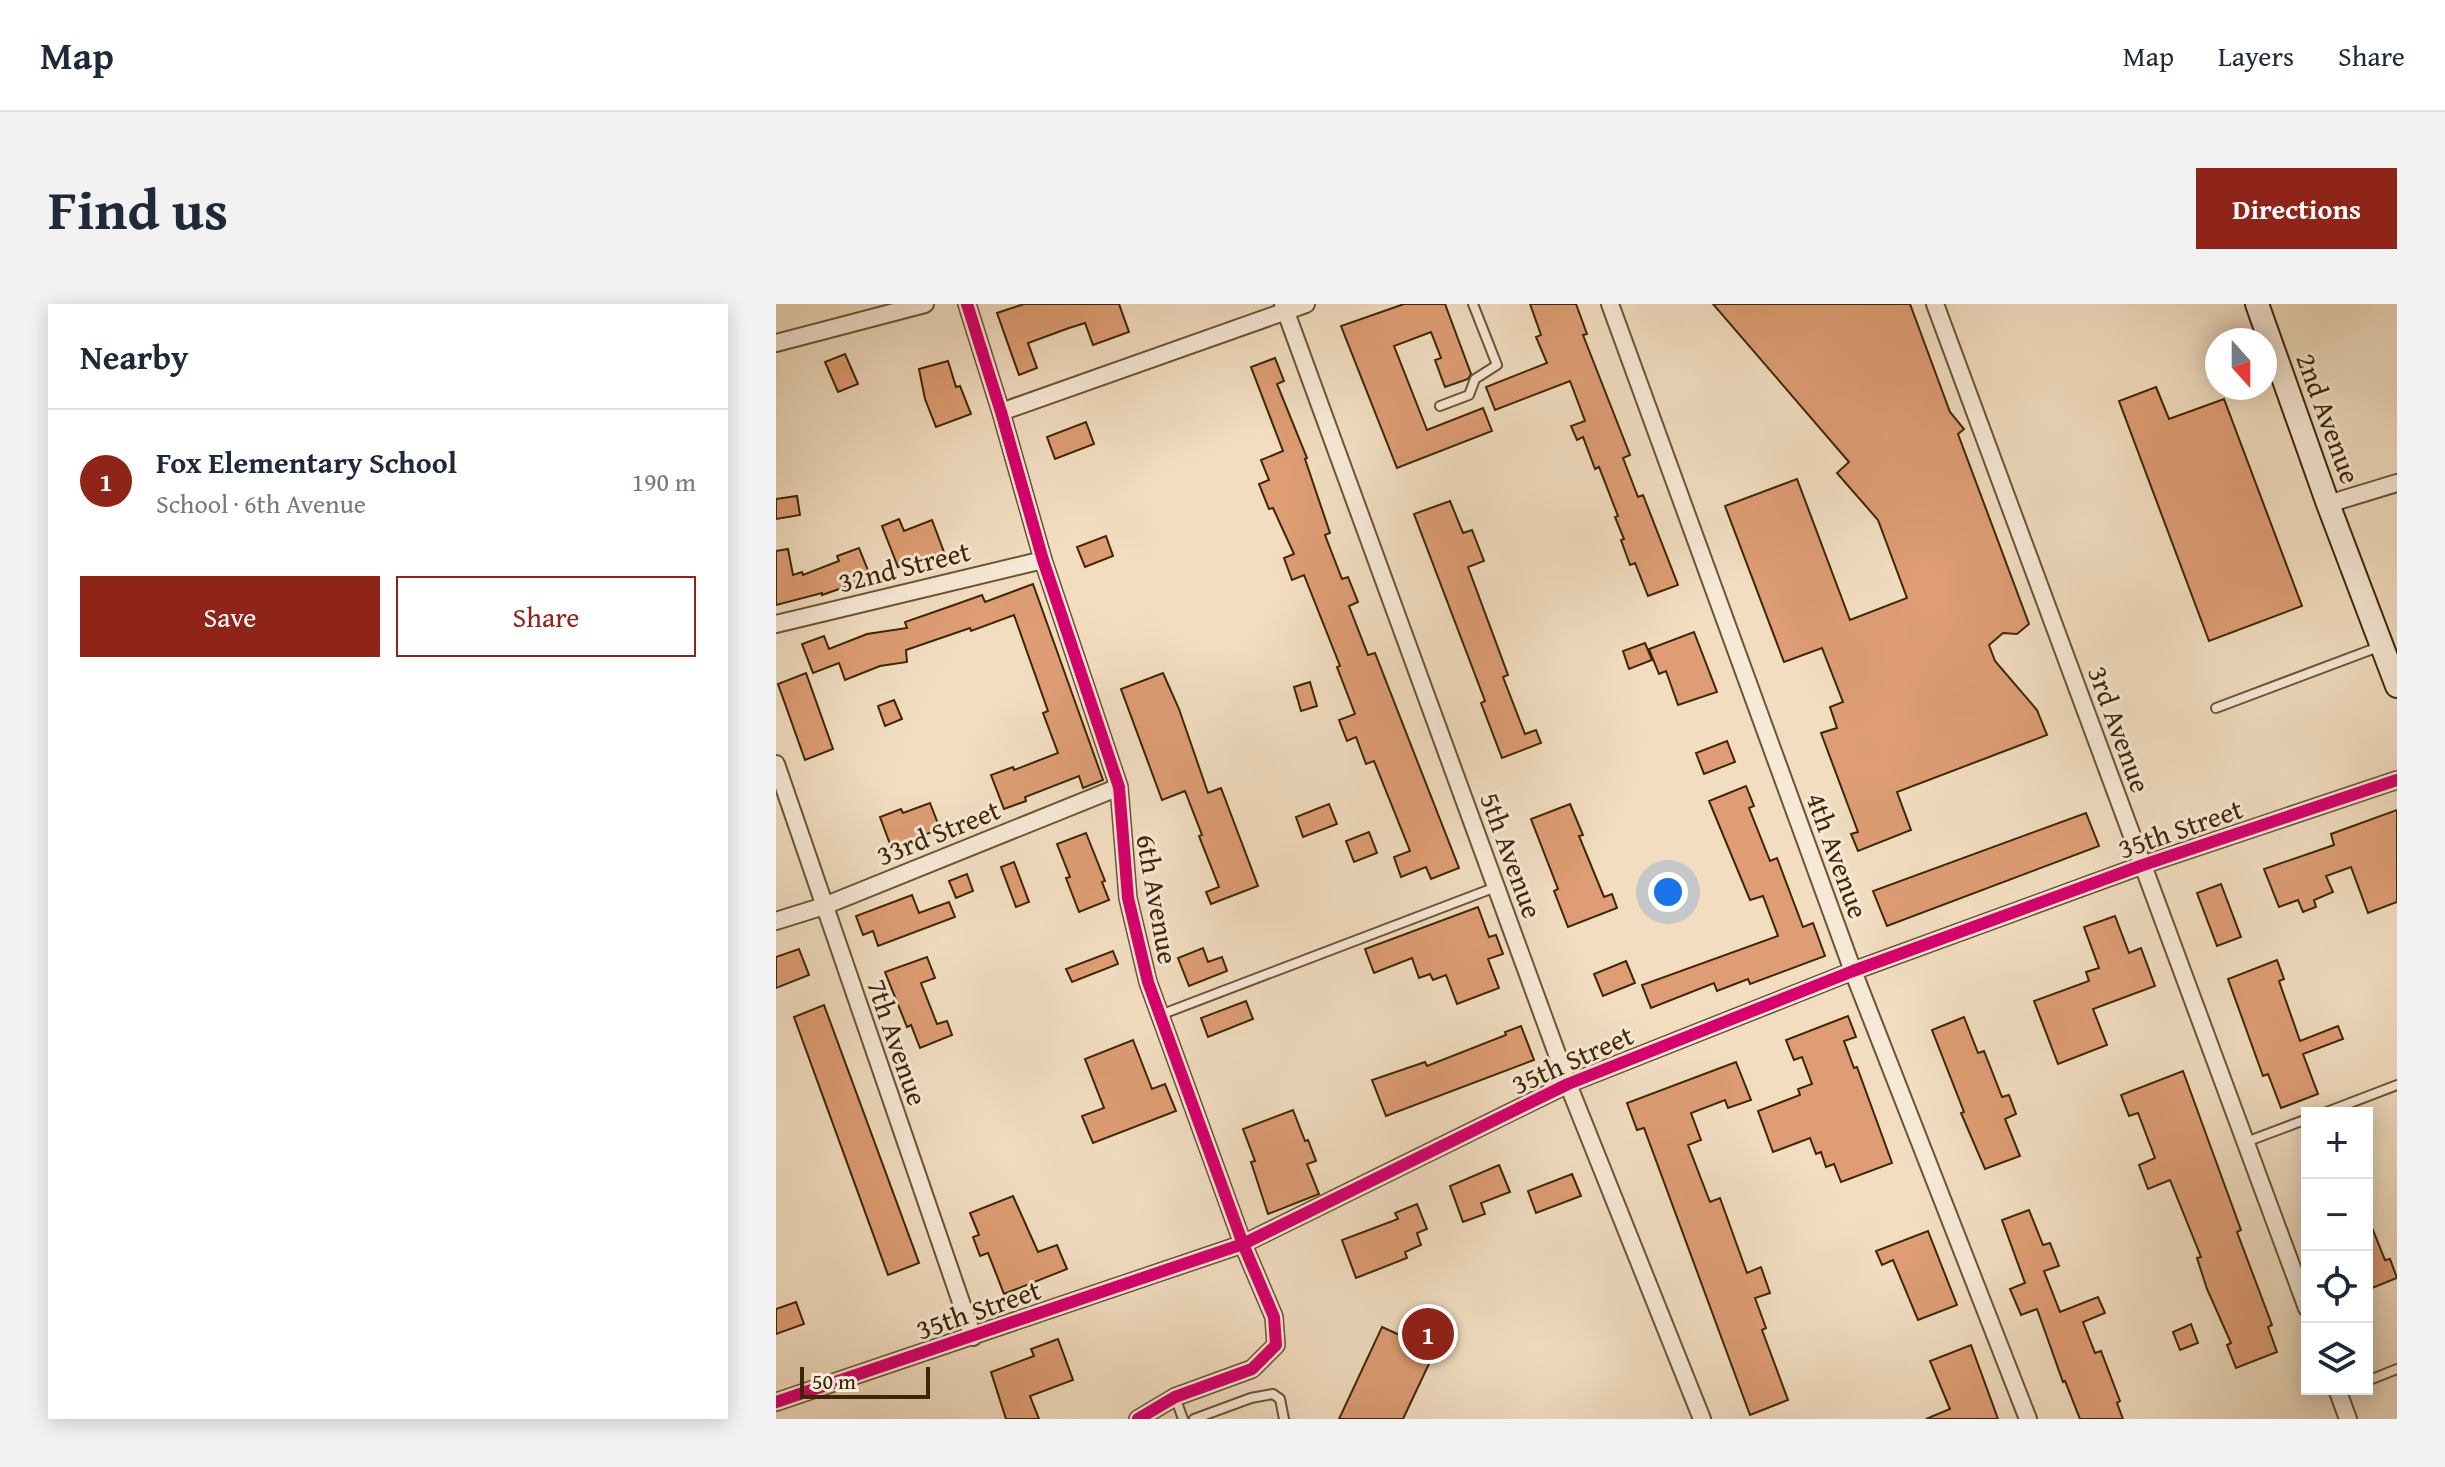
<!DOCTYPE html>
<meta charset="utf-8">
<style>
:root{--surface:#fff;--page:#f2f2f3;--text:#1f2937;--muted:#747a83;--line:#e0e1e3;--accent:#8f2418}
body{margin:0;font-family:"Gentium Book Plus",serif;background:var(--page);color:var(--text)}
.controls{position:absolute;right:24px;bottom:24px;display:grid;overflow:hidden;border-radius:0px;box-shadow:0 4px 20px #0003}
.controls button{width:72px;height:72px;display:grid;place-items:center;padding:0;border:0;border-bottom:2px solid var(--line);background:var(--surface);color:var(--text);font:40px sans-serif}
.compass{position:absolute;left:1429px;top:24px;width:72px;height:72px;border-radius:50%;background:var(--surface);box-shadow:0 4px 20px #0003;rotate:159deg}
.scale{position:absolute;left:24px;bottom:20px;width:130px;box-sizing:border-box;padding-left:8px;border:4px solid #3e2604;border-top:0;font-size:22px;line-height:28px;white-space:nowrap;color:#3e2604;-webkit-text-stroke:6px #f7e9d7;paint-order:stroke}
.you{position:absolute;left:892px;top:588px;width:28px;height:28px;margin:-20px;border:6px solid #fff;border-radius:50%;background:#1a73e8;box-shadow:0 0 0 12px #1a73e833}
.badge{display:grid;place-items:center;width:52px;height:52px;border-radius:50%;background:var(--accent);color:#fff;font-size:26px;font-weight:700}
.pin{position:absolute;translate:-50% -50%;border:4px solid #fff;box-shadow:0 2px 8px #0006}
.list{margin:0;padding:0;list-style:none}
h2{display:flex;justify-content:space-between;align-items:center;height:104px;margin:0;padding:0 32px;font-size:34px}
h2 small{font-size:26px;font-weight:400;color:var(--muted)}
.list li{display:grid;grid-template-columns:52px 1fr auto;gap:24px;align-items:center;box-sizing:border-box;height:144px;padding:0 32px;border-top:2px solid var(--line)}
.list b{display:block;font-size:30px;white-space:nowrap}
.list p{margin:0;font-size:26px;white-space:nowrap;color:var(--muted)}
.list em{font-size:26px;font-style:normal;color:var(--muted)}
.actions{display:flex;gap:16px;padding:24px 32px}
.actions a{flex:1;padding:18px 0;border:2px solid var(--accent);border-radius:0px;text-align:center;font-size:28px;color:var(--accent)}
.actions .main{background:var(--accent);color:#fff}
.icon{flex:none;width:44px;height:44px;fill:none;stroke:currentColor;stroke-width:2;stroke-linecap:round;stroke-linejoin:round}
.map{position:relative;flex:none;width:1621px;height:1115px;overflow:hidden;border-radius:0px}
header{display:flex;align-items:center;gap:48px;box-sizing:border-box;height:112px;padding:0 40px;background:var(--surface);border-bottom:2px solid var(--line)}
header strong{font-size:38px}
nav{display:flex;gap:44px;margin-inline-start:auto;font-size:28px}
.intro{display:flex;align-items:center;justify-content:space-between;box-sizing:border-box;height:192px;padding:0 48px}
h1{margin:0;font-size:56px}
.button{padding:20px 36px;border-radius:0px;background:var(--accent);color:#fff;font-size:28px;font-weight:700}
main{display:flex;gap:48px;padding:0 48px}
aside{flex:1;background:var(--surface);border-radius:0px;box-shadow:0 4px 20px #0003}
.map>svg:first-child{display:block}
.building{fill:#de9d74;stroke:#3e2604;stroke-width:2}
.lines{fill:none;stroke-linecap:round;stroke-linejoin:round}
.lane-casing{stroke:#6b5433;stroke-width:12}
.street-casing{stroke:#6b5433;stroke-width:20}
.secondary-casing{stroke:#3e2604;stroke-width:26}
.lane{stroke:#f7e9d7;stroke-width:8}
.street{stroke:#f7e9d7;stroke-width:16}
.secondary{stroke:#f7e9d7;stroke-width:22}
.cycleway-casing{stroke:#f7e9d7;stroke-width:17}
.cycleway{stroke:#d6006c;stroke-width:12}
.labels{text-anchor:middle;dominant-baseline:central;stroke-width:6;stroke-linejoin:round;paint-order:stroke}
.street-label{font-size:28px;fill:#3e2604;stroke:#f7e9d7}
</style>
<header>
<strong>Map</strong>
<nav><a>Map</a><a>Layers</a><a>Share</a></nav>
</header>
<div class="intro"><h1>Find us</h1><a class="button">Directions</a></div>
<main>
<aside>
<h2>Nearby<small></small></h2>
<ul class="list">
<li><span class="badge">1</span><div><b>Fox Elementary School</b><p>School · 6th Avenue</p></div><em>190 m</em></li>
</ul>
<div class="actions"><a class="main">Save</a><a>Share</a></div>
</aside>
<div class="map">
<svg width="1621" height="1115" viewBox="0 0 1621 1115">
<rect width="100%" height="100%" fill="#f2ddc1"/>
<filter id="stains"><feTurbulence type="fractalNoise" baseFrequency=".0025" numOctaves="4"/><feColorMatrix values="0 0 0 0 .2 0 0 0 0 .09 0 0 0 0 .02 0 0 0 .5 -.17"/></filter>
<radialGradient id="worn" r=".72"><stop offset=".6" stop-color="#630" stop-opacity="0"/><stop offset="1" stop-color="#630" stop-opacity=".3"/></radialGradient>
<path class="building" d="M 248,0 L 343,0 L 353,28 L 317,41 L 309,19 L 293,24 L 252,39 L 261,64 L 243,71 L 221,9 Z
M 628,0 L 669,0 L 695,70 L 692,75 L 669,83 L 659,56 L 665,54 L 655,28 L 618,42 L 651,126 L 707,104 L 716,127 L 621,164 L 565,22 Z
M 754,0 L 800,0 L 811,30 L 807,31 L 854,151 L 847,154 L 862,193 L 867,191 L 902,281 L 872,292 L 859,259 L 854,261 L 845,236 L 848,235 L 839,213 L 842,212 L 823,163 L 819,165 L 807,133 L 801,136 L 795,122 L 809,117 L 794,77 L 719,106 L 710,83 L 771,59 L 760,33 L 765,31 Z
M 937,0 L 1134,0 L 1174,108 L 1188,125 L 1182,130 L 1253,320 L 1241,330 L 1227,329 L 1213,341 L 1219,357 L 1261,406 L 1271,431 L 1121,488 L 1135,526 L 1082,547 L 1075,530 L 1082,528 L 1045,429 L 1061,424 L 1054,403 L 1067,398 L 1046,344 L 1008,358 L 949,202 L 1021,175 L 1074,316 L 1131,294 L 1102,216 L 1061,169 L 1073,158 Z
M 69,50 L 82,80 L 62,88 L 49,58 Z
M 499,54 L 508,77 L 501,80 L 531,154 L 529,155 L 554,229 L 549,231 L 566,275 L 572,273 L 582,298 L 573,302 L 592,351 L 599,349 L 683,564 L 655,575 L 650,563 L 625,573 L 618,553 L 634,547 L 598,457 L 590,460 L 580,433 L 571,437 L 563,416 L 579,410 L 561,363 L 564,362 L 528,271 L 516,276 L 508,254 L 518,250 L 497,204 L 493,205 L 483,180 L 493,176 L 485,156 L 507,147 L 475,63 Z
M 172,57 L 180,83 L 184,82 L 195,110 L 160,123 L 149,95 L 143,65 Z
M 1380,83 L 1393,115 L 1448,95 L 1526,302 L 1433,337 L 1343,97 Z
M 310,118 L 318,140 L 279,155 L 271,133 Z
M 21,192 L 24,211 L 0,215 L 0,195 Z
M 674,197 L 687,229 L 696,226 L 708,257 L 692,263 L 732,371 L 727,373 L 749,430 L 760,426 L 765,439 L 726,454 L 705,399 L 709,397 L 638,210 Z
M 123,215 L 128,227 L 156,216 L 168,248 L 122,263 L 106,222 Z
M 330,232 L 337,252 L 309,263 L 301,243 Z
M 83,244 L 95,274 L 46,291 L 46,289 L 0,301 L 0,247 L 12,245 L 17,271 L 26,268 L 27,271 L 63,257 L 61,252 Z
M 257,280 L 327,476 L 307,484 L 303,472 L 249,493 L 250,497 L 228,505 L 215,471 L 237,463 L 238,466 L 282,449 L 267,409 L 272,407 L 238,311 L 195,327 L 194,324 L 130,346 L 131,358 L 104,362 L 69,376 L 63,359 L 37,369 L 26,340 L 48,332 L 53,345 L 91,330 L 131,324 L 129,318 L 178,301 L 206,291 L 209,298 Z
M 918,328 L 941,388 L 902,401 L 890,367 L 883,370 L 873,345 Z
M 869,339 L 876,356 L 853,365 L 847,347 Z
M 30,369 L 57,445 L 29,456 L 2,380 Z
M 387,369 L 403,405 L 432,489 L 445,484 L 482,582 L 435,600 L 430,588 L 443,583 L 423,532 L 426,531 L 409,487 L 386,496 L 345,385 Z
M 534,378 L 541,402 L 525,407 L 518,383 Z
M 118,396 L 126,415 L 109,422 L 102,402 Z
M 951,437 L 959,458 L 928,470 L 920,449 Z
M 970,482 L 978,502 L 973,504 L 994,557 L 1001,554 L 1027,623 L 1037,619 L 1049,652 L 974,680 L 972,675 L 941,687 L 938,679 L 875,704 L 866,681 L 1002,632 L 987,592 L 974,596 L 933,497 Z
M 154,499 L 164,525 L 137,535 L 139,540 L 117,548 L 104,513 L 125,505 L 127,509 Z
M 553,500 L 561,520 L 527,533 L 520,513 Z
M 794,500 L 807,531 L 803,532 L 828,593 L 836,590 L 841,604 L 792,623 L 778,587 L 782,585 L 755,515 Z
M 1621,506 L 1621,598 L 1592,609 L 1575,563 L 1550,572 L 1557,588 L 1538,596 L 1540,603 L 1527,608 L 1522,596 L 1503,603 L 1488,565 L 1558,541 L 1555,530 Z
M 1310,509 L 1323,542 L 1111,622 L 1097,587 Z
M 593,528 L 601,549 L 578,558 L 570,537 Z
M 310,529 L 329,577 L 326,578 L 333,596 L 303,608 L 290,574 L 294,573 L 281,540 Z
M 238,558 L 253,598 L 240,603 L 225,563 Z
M 191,570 L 197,587 L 180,594 L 173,577 Z
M 1445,580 L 1465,633 L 1441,642 L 1421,589 Z
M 136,591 L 143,609 L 173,598 L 179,613 L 102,642 L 97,627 L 87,631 L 80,612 Z
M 702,603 L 713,633 L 720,631 L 727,650 L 712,655 L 723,684 L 681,700 L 670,671 L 657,676 L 654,670 L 643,674 L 636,654 L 598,669 L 589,645 Z
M 1339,612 L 1353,649 L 1365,644 L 1379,682 L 1317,705 L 1331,741 L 1282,760 L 1258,697 L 1313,677 L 1310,668 L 1323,664 L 1308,623 Z
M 427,644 L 432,658 L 446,653 L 451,667 L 413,682 L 402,654 Z
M 23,645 L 33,671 L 0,684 L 0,653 Z
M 337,647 L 342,660 L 296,678 L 290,665 Z
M 151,653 L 159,674 L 145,679 L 161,720 L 171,717 L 176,731 L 144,744 L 135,721 L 131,723 L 109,668 Z
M 1501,656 L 1508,675 L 1503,677 L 1524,737 L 1562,722 L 1567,735 L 1527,750 L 1542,790 L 1505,804 L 1492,770 L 1487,772 L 1452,675 Z
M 850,657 L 859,679 L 827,692 L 818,670 Z
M 470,697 L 477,715 L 432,733 L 425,714 Z
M 48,701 L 143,959 L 112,971 L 18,713 Z
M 1072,712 L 1080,733 L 1068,737 L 1078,764 L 1081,763 L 1116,859 L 1065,878 L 1058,860 L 1050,863 L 1045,848 L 1040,850 L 1034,834 L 997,848 L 982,807 L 1024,791 L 1022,785 L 1036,780 L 1026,753 L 1018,756 L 1010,736 Z
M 1188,713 L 1202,749 L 1208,747 L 1226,793 L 1233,791 L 1240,810 L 1229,815 L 1244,852 L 1209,865 L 1185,809 L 1188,808 L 1156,726 Z
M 745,722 L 758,756 L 610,812 L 596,776 L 649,758 L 651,762 L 730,731 L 729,728 Z
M 357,736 L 376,785 L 389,780 L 400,807 L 317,839 L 306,812 L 328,804 L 309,755 Z
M 960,758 L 975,796 L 952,804 L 949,796 L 915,809 L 925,836 L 912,841 L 934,898 L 944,894 L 971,969 L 985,963 L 994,989 L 979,994 L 990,1024 L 986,1026 L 1012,1096 L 974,1111 L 868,824 L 861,826 L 851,799 Z
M 1407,767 L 1465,926 L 1461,928 L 1496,1021 L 1492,1023 L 1501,1048 L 1460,1064 L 1451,1041 L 1455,1039 L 1431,985 L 1421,954 L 1425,953 L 1394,876 L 1372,885 L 1363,861 L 1379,854 L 1362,809 L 1353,812 L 1345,791 Z
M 517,806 L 529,837 L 532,836 L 540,857 L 531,860 L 543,890 L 492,910 L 475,858 L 479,857 L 467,825 Z
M 723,861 L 734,888 L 705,899 L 709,910 L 687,918 L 674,882 Z
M 796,870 L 805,892 L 760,909 L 752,887 Z
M 237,892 L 262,948 L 281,941 L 291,965 L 228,990 L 212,949 L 204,952 L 197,933 L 203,931 L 194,909 Z
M 641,900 L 651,925 L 641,929 L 645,941 L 629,948 L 631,954 L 580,974 L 566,936 L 622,915 L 619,909 Z
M 1253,906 L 1267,941 L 1274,939 L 1283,962 L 1268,967 L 1284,1008 L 1322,993 L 1329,1009 L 1307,1018 L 1319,1049 L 1325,1047 L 1344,1097 L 1341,1099 L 1347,1115 L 1304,1115 L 1289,1077 L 1287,1078 L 1261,1005 L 1245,1011 L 1234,985 L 1249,979 L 1226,916 Z
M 1591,911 L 1609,956 L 1614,955 L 1621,974 L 1591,986 Z
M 1152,927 L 1181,1001 L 1142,1016 L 1117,956 L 1106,961 L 1100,947 Z
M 20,998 L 28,1020 L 0,1030 L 0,1005 Z
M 1415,1020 L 1422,1039 L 1404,1046 L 1397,1028 Z
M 606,1023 L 659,1047 L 627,1115 L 563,1115 Z
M 282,1035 L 297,1076 L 254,1092 L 263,1115 L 230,1115 L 215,1068 L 258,1052 L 255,1045 Z
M 1195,1041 L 1222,1115 L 1150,1115 L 1174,1105 L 1154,1057 Z"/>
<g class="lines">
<defs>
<path id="lane" d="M 664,102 L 693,91 L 699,75 L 721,61 L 697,0
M 1440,404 L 1605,342
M 384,711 L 720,583
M 1548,809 L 1621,781
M 1470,838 L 1531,815
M 1591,1077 L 1621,1065
M 399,1093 L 407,1115
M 418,1115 L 475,1094 L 497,1090 L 504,1095 L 508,1115"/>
<path id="street" d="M 191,0 L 225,108 L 267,256 L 343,483 L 352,594 L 372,678 L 467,940 L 498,1013 L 500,1041 L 476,1065 L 399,1093 L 362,1115
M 507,0 L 792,780 L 926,1115
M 834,0 L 1077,667 L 1252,1115
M 1159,0 L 1531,1004
M 0,39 L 149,0
M 225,108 L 530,0
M 1552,200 L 1621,179
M 0,320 L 267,256
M 0,460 L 197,1033
M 0,617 L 48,602 L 343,483
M 1561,1085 L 1572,1115
M 0,1098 L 467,940 L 792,780 L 1077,667 L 1367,561 L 1621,476"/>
<path id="secondary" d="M 1481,0 L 1552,200 L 1621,382"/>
</defs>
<use href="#lane" class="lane-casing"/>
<use href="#street" class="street-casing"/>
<use href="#secondary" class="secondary-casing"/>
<use href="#lane" class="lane"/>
<use href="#street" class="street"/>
<use href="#secondary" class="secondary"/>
<defs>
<path id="cycleway" d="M 191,0 L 225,108 L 267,256 L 343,483 L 352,594 L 372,678 L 467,940 L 498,1013 L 500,1041 L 476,1065 L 399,1093 L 362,1115
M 0,1098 L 467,940 L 792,780 L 1077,667 L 1367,561 L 1621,476"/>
</defs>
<use href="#cycleway" class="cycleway-casing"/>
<use href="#cycleway" class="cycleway"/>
</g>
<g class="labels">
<g class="street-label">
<text transform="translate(1553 114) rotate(70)">2nd Avenue</text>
<text transform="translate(128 262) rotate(-14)">32nd Street</text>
<text transform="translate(1344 425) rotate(70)">3rd Avenue</text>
<text transform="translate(1404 524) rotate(-19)">35th Street</text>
<text transform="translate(162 528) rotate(-22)">33rd Street</text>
<text transform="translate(736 551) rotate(70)">5th Avenue</text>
<text transform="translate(1062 551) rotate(70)">4th Avenue</text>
<text transform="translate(382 595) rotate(80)">6th Avenue</text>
<text transform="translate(122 738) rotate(71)">7th Avenue</text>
<text transform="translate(796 755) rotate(-24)">35th Street</text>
<text transform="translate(202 1005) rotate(-19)">35th Street</text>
</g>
</g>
<rect width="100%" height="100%" filter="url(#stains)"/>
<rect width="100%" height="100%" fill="url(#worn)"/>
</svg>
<div class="controls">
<button>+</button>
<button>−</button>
<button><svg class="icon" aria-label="locate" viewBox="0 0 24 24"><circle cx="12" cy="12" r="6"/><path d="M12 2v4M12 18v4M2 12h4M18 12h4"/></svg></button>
<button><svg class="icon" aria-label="layers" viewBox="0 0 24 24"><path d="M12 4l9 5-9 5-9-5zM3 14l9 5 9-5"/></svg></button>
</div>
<svg class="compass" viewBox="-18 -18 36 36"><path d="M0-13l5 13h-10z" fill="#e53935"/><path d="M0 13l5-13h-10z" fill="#747a83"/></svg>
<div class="scale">50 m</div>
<div class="you"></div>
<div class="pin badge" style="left:652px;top:1030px">1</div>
</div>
</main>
